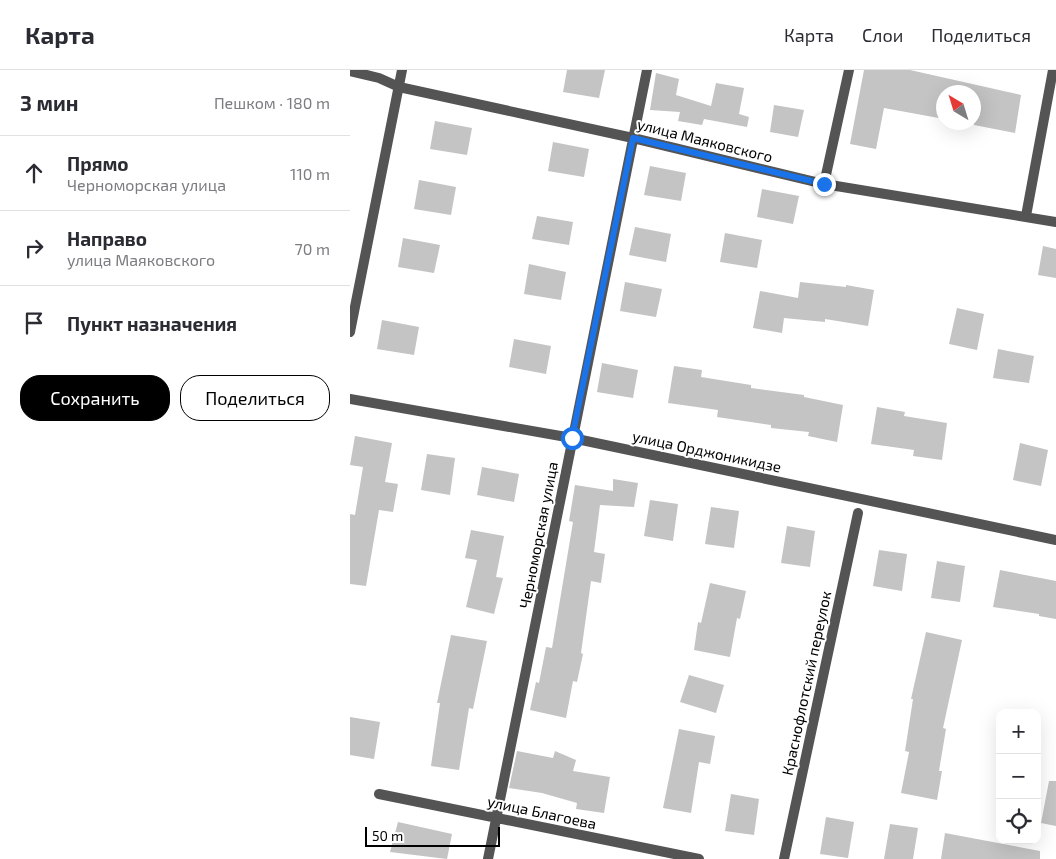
<!DOCTYPE html>
<html lang="ru">
<meta charset="utf-8">
<style>
:root{--surface:#fff;--page:#f2f2f3;--text:#2b2b33;--muted:#7c7c81;--line:#e1e1e2;--accent:#000}
body{margin:0;font-family:"Exo 2",sans-serif;background:var(--page);color:var(--text)}
.controls{position:absolute;right:15px;bottom:15px;display:grid;overflow:hidden;border-radius:10px;box-shadow:0 5px 20px #0002}
.controls button{width:45px;height:45px;display:grid;place-items:center;padding:0;border:0;border-bottom:1px solid var(--line);background:var(--surface);color:var(--text);font:25px sans-serif}
.compass{position:absolute;left:586px;top:15px;width:45px;height:45px;border-radius:50%;background:var(--surface);box-shadow:0 5px 20px #0002;rotate:322deg}
.scale{position:absolute;left:15px;bottom:12px;width:135px;box-sizing:border-box;padding-left:5px;border:2px solid #000;border-top:0;font-size:14px;line-height:18px;white-space:nowrap;color:#000;-webkit-text-stroke:4px #fff;paint-order:stroke}
.stop{position:absolute;width:15px;height:15px;margin:-11px;border:4px solid #1a73e8;border-radius:50%;background:#fff}
.stop.end{background:#1a73e8;border-color:#fff;box-shadow:0 1px 5px #0008}
.list{margin:0;padding:0;list-style:none}
h2{display:flex;justify-content:space-between;align-items:center;height:65px;margin:0;padding:0 20px;font-size:21px}
h2 small{font-size:16px;font-weight:400;color:var(--muted)}
.list li{display:grid;grid-template-columns:32px 1fr auto;gap:15px;align-items:center;box-sizing:border-box;height:75px;padding:0 20px;border-top:1px solid var(--line)}
.list b{display:block;font-size:19px;white-space:nowrap}
.list p{margin:0;font-size:16px;white-space:nowrap;color:var(--muted)}
.list em{font-size:16px;font-style:normal;color:var(--muted)}
.actions{display:flex;gap:10px;padding:15px 20px}
.actions a{flex:1;padding:11px 0;border:1px solid var(--accent);border-radius:20px;text-align:center;font-size:18px;color:var(--accent)}
.actions .main{background:var(--accent);color:#fff}
.icon{flex:none;width:28px;height:28px;fill:none;stroke:currentColor;stroke-width:2;stroke-linecap:round;stroke-linejoin:round}
.map{position:relative;flex:none;width:706px;height:789px;overflow:hidden}
header{display:flex;align-items:center;gap:30px;box-sizing:border-box;height:70px;padding:0 25px;background:var(--surface);border-bottom:1px solid var(--line)}
header strong{font-size:24px}
nav{display:flex;gap:28px;margin-inline-start:auto;font-size:18px}
main{display:flex}
aside{flex:1;background:var(--surface)}
.map>svg:first-child{display:block}
.building{fill:#c4c4c4}
.lines{fill:none;stroke-linecap:round;stroke-linejoin:round}
.minor{stroke:#545454;stroke-width:10}
.route{stroke:#1a73e8;stroke-width:6}
.labels{text-anchor:middle;dominant-baseline:central;stroke-width:4;stroke-linejoin:round;paint-order:stroke}
.street-label{font-size:15px;fill:#000;stroke:#fff}
</style>
<header>
<strong>Карта</strong>
<nav><a>Карта</a><a>Слои</a><a>Поделиться</a></nav>
</header>
<main>
<aside>
<h2>3 мин<small>Пешком · 180 m</small></h2>
<ul class="list">
<li><svg class="icon" aria-label="ahead" viewBox="0 0 24 24"><path d="M12 20V5M6 11l6-6 6 6"/></svg><div><b>Прямо</b><p>Черноморская улица</p></div><em>110 m</em></li>
<li><svg class="icon" aria-label="right" viewBox="0 0 24 24"><path d="M7 20v-9h11M14 6l5 5-5 5"/></svg><div><b>Направо</b><p>улица Маяковского</p></div><em>70 m</em></li>
<li><svg class="icon" aria-label="arrive" viewBox="0 0 24 24"><path d="M6 21V4h12l-3 4 3 4H6"/></svg><div><b>Пункт назначения</b></div></li>
</ul>
<div class="actions"><a class="main">Сохранить</a><a>Поделиться</a></div>
</aside>
<div class="map">
<svg width="706" height="789" viewBox="0 0 706 789">
<rect width="100%" height="100%" fill="#fff"/>
<path class="building" d="M 217,0 L 255,0 L 249,28 L 213,22 Z
M 514,0 L 560,0 L 671,25 L 665,63 L 624,55 L 624,22 L 594,22 L 594,49 L 534,38 L 526,79 L 500,74 Z
M 306,3 L 329,9 L 326,25 L 361,36 L 366,13 L 394,18 L 389,44 L 399,47 L 397,57 L 354,49 L 352,55 L 328,51 L 330,42 L 300,40 Z
M 424,35 L 454,40 L 448,67 L 420,62 Z
M 85,51 L 122,58 L 117,85 L 80,79 Z
M 203,72 L 239,79 L 234,107 L 198,101 Z
M 300,96 L 336,103 L 331,131 L 294,125 Z
M 69,110 L 106,117 L 101,145 L 64,139 Z
M 412,119 L 449,126 L 443,154 L 407,147 Z
M 187,146 L 223,152 L 219,175 L 182,169 Z
M 285,157 L 321,164 L 316,192 L 279,185 Z
M 375,163 L 412,170 L 407,198 L 370,192 Z
M 53,168 L 90,175 L 84,203 L 48,197 Z
M 693,176 L 706,179 L 706,208 L 688,205 Z
M 179,194 L 216,202 L 211,230 L 174,224 Z
M 275,212 L 312,219 L 306,247 L 270,241 Z
M 450,212 L 496,217 L 496,215 L 524,220 L 518,256 L 475,249 L 475,252 L 434,248 L 432,263 L 403,258 L 410,221 L 448,228 Z
M 607,238 L 634,244 L 627,280 L 599,274 Z
M 32,250 L 69,257 L 64,285 L 27,279 Z
M 164,269 L 201,276 L 196,304 L 159,297 Z
M 648,279 L 684,286 L 679,313 L 643,308 Z
M 252,293 L 288,300 L 283,328 L 247,322 Z
M 324,296 L 352,300 L 351,307 L 401,315 L 401,318 L 454,325 L 454,327 L 493,335 L 487,372 L 458,366 L 459,362 L 421,358 L 421,355 L 367,347 L 368,340 L 318,333 Z
M 527,337 L 555,342 L 554,346 L 597,353 L 592,390 L 563,386 L 564,380 L 521,374 Z
M 5,366 L 42,373 L 35,412 L 48,414 L 43,442 L 29,440 L 16,516 L 0,514 L 0,444 L 5,445 L 13,397 L 0,395 Z
M 670,373 L 698,380 L 691,416 L 663,410 Z
M 77,384 L 105,388 L 100,425 L 71,420 Z
M 132,397 L 169,404 L 164,432 L 127,425 Z
M 263,409 L 288,413 L 284,437 L 250,435 L 244,482 L 255,484 L 251,513 L 241,511 L 231,583 L 233,584 L 227,612 L 223,611 L 216,648 L 180,640 L 186,612 L 189,613 L 196,577 L 202,578 L 223,452 L 219,451 L 225,415 L 263,421 Z
M 300,430 L 328,434 L 323,471 L 294,466 Z
M 361,437 L 389,441 L 384,478 L 355,474 Z
M 437,456 L 465,461 L 460,497 L 431,493 Z
M 121,460 L 154,466 L 146,507 L 153,508 L 144,544 L 116,537 L 127,490 L 115,488 Z
M 529,480 L 557,484 L 552,521 L 523,516 Z
M 587,491 L 615,496 L 610,532 L 581,528 Z
M 650,500 L 706,511 L 706,549 L 689,546 L 689,544 L 643,537 Z
M 360,513 L 396,521 L 390,549 L 387,548 L 380,587 L 344,580 L 348,552 L 351,553 Z
M 576,562 L 612,570 L 593,658 L 596,659 L 589,701 L 592,701 L 587,730 L 551,723 L 559,682 L 555,681 L 563,629 L 561,629 Z
M 101,565 L 137,571 L 123,639 L 119,638 L 109,700 L 81,696 L 90,633 L 87,633 Z
M 339,605 L 374,615 L 366,643 L 330,632 Z
M 0,647 L 30,652 L 24,689 L 0,685 Z
M 329,659 L 365,666 L 360,694 L 349,692 L 341,743 L 313,738 Z
M 167,681 L 203,688 L 205,681 L 226,690 L 223,701 L 260,707 L 254,743 L 226,739 L 227,733 L 192,723 L 159,718 Z
M 699,711 L 706,711 L 706,756 L 691,753 Z
M 381,724 L 409,729 L 404,765 L 375,761 Z
M 476,747 L 504,752 L 498,788 L 470,784 Z
M 48,752 L 102,764 L 97,789 L 40,782 Z
M 540,754 L 568,758 L 563,789 L 534,789 Z
M 595,763 L 690,781 L 690,789 L 591,789 Z"/>
<g class="lines">
<path class="minor" d="M 0,1 L 29,8 L 49,17 L 283,68 L 474,114 L 706,152
M 474,114 L 499,0
M 676,146 L 703,0
M 0,262 L 52,0
M 0,329 L 222,368 L 706,470
M 29,724 L 349,789
M 138,789 L 297,0
M 434,789 L 508,443"/>
</g>
<g class="lines">
<path class="route" d="M 222,368 L 283,68 L 474,114"/>
</g>
<g class="labels">
<g class="street-label">
<text transform="translate(355 70) rotate(14)">улица Маяковского</text>
<text transform="translate(357 381) rotate(12)">улица Орджоникидзе</text>
<text transform="translate(188 465) rotate(-79)">Черноморская улица</text>
<text transform="translate(456 613) rotate(-78)">Краснофлотский переулок</text>
<text transform="translate(192 742) rotate(12)">улица Благоева</text>
</g>
</g>
</svg>
<div class="controls">
<button>+</button>
<button>−</button>
<button><svg class="icon" aria-label="locate" viewBox="0 0 24 24"><circle cx="12" cy="12" r="6"/><path d="M12 2v4M12 18v4M2 12h4M18 12h4"/></svg></button>
</div>
<svg class="compass" viewBox="-18 -18 36 36"><path d="M0-13l5 13h-10z" fill="#e53935"/><path d="M0 13l5-13h-10z" fill="#7c7c81"/></svg>
<div class="scale">50 m</div>
<div class="stop" style="left:222px;top:368px"></div>
<div class="stop end" style="left:474px;top:114px"></div>
</div>
</main>
